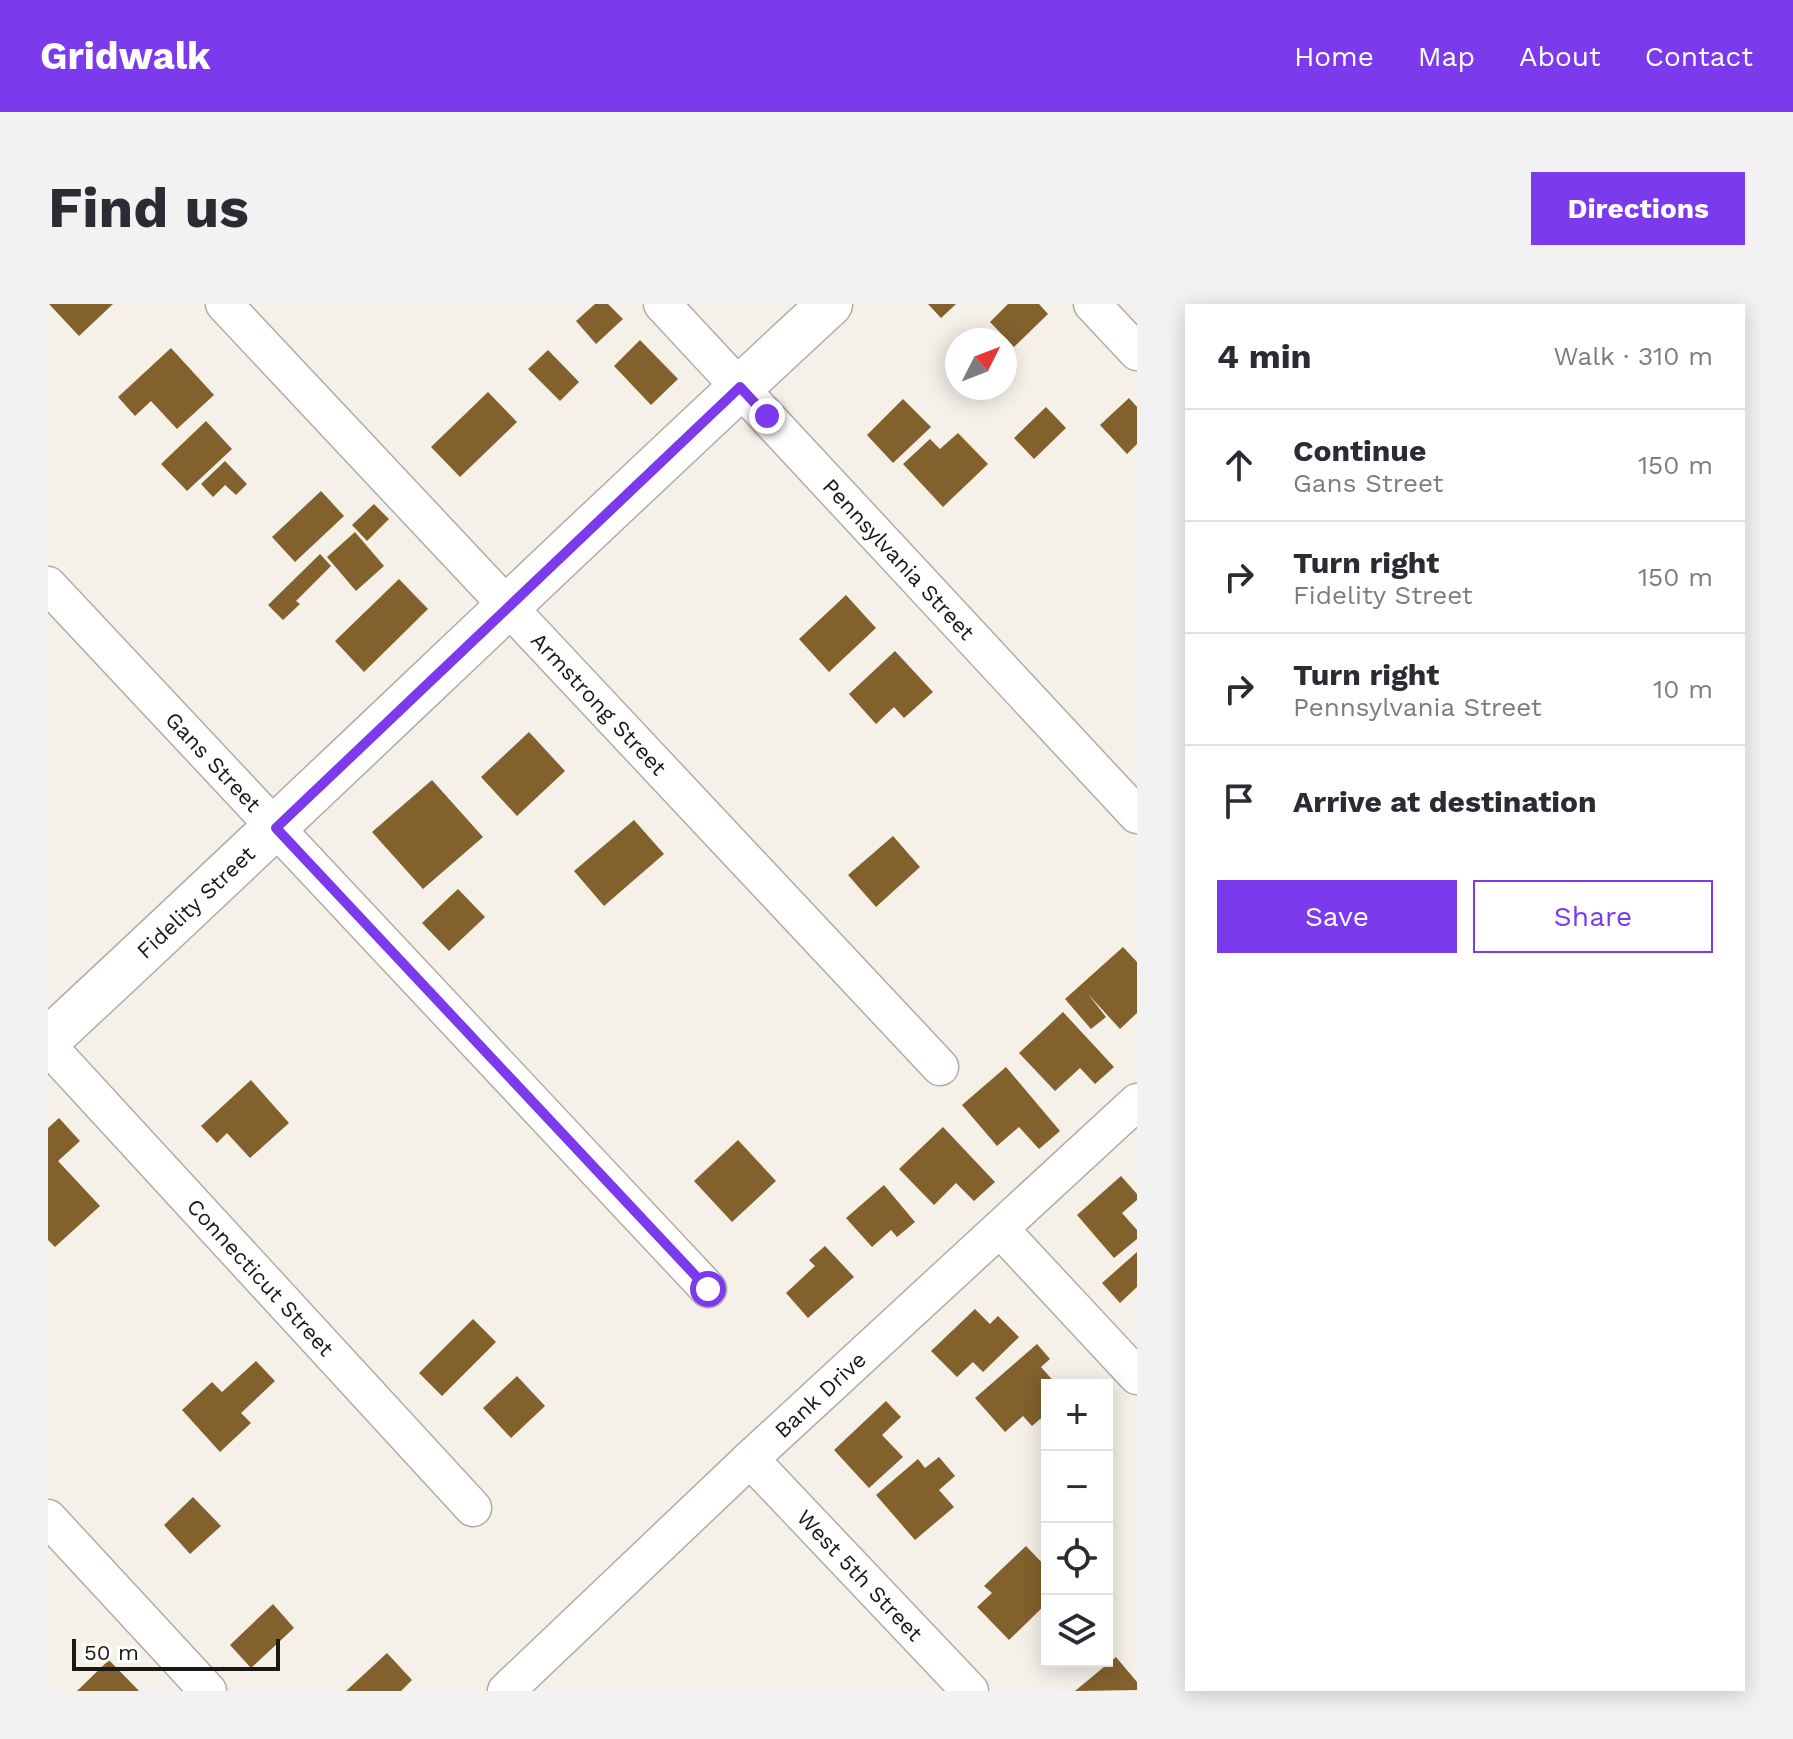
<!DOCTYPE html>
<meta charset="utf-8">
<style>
:root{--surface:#fff;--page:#f2f2f3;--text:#2b2b33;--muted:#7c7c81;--line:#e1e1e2;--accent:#7c3aed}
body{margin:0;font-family:"Work Sans",sans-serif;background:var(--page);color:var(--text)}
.controls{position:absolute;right:24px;bottom:24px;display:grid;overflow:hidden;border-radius:0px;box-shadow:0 4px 20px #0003}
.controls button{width:72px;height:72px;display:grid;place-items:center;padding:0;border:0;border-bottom:2px solid var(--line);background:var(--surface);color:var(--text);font:40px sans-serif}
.compass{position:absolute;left:897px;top:24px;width:72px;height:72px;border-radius:50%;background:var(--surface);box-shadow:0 4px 20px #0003;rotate:48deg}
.scale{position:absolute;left:24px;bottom:20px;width:208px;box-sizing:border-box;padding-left:8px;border:4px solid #1a1815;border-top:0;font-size:22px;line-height:28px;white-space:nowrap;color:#1a1815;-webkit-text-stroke:6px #fff;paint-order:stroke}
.stop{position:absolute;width:24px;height:24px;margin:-18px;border:6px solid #7c3aed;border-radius:50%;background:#fff}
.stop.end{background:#7c3aed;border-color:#fff;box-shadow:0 2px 8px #0008}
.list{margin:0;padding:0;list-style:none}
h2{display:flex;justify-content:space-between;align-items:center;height:104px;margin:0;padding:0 32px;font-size:34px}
h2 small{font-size:26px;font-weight:400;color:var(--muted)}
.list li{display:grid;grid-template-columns:52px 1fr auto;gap:24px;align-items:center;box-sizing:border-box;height:112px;padding:0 32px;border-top:2px solid var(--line)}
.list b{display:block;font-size:30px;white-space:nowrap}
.list p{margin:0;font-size:26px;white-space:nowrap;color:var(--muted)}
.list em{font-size:26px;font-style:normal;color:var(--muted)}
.actions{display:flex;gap:16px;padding:24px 32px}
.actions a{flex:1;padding:18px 0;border:2px solid var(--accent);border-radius:0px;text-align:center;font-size:28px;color:var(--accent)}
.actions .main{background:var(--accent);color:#fff}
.icon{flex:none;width:44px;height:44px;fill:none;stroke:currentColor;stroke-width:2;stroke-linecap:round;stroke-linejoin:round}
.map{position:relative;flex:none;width:1089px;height:1387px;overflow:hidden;border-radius:0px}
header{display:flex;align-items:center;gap:48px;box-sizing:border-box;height:112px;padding:0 40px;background:var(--accent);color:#fff}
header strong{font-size:38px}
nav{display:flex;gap:44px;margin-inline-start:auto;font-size:28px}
.intro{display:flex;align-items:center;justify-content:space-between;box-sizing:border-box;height:192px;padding:0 48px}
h1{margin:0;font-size:56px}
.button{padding:20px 36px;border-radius:0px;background:var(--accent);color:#fff;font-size:28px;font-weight:700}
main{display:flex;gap:48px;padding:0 48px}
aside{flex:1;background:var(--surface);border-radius:0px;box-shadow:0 4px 20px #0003}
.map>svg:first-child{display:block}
.building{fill:#82612c}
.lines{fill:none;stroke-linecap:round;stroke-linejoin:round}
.minor-casing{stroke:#b1aca5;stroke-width:39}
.major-casing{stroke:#b1aca5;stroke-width:47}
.minor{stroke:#fff;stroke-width:36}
.major{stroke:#fff;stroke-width:44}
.route{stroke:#7c3aed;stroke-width:10}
.labels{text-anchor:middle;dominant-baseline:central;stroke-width:7;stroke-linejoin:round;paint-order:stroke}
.street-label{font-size:22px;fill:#1a1815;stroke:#fff}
</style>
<header>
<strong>Gridwalk</strong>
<nav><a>Home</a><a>Map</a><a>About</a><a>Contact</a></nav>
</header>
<div class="intro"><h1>Find us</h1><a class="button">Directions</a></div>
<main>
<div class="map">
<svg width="1089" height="1387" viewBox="0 0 1089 1387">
<rect width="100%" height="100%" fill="#f5f0e8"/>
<path class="building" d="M 1,0 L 65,0 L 31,32 Z
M 547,0 L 560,0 L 575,15 L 548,40 L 528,17 Z
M 880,0 L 908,0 L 893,14 Z
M 960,0 L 991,0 L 1000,10 L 966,43 L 942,18 Z
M 592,36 L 630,75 L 603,101 L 566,62 Z
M 123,44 L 166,91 L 129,125 L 103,97 L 87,112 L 70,93 Z
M 500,46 L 531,78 L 512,97 L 480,65 Z
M 440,88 L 469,118 L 412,173 L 383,143 Z
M 1081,94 L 1089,103 L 1089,140 L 1079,150 L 1052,121 Z
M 855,95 L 883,123 L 845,159 L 819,131 Z
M 998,103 L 1018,124 L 986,155 L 966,134 Z
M 158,117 L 184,145 L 139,187 L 113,160 Z
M 910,129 L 940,160 L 895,203 L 855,160 L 882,135 L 892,145 Z
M 177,157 L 199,180 L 188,191 L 177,181 L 165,193 L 153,180 Z
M 273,187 L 296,212 L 247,258 L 224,233 Z
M 326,200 L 341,215 L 319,237 L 304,221 Z
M 307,228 L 336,262 L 308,287 L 279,253 Z
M 272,250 L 283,262 L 248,297 L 252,300 L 235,316 L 220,301 Z
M 351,275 L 380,305 L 316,368 L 287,337 Z
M 798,291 L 828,324 L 781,368 L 751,335 Z
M 847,347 L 885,388 L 856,414 L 846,403 L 828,420 L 801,390 Z
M 481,428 L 517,467 L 469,512 L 433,473 Z
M 384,476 L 435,533 L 375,585 L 324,528 Z
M 586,516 L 616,550 L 556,602 L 526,567 Z
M 845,532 L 872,563 L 828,603 L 800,571 Z
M 410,585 L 437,613 L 401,647 L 374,619 Z
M 1075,643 L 1089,658 L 1089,709 L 1072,725 L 1040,690 L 1058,713 L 1043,725 L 1017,695 Z
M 1015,708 L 1066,763 L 1047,780 L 1032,764 L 1007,787 L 971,749 Z
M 958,763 L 1012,827 L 991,845 L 971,823 L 949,842 L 914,801 Z
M 203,776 L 241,819 L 202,854 L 179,829 L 169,839 L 153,822 Z
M 11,814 L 32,837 L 10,857 L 52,902 L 7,943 L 0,936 L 0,824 Z
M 895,823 L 947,878 L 926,897 L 908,879 L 886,901 L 851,865 Z
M 690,836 L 728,877 L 684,918 L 646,877 Z
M 1073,872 L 1089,890 L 1089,896 L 1074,909 L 1089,926 L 1089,935 L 1066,954 L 1029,911 Z
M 836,881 L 867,918 L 849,933 L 843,926 L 824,943 L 798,914 Z
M 777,942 L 806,973 L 760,1014 L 738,989 L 767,962 L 761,956 Z
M 1089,948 L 1089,983 L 1072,999 L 1054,979 Z
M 927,1005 L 942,1020 L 950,1012 L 971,1033 L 935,1068 L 925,1058 L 909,1073 L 883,1047 Z
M 425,1015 L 448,1038 L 394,1092 L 371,1069 Z
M 989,1040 L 1002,1055 L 993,1063 L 1009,1081 L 999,1081 L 999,1109 L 984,1122 L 975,1112 L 957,1128 L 927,1094 Z
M 208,1057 L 227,1077 L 193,1109 L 203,1119 L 172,1148 L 134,1106 L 164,1078 L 174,1088 Z
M 469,1072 L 497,1102 L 463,1134 L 435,1104 Z
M 838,1097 L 853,1113 L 834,1131 L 855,1153 L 821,1184 L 786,1146 Z
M 891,1153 L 907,1172 L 891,1186 L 906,1203 L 867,1236 L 828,1191 L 870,1155 L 877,1164 Z
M 145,1193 L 173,1222 L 142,1250 L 116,1221 Z
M 978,1242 L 999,1264 L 999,1299 L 961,1336 L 929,1303 L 944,1289 L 936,1282 Z
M 225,1300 L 246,1324 L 203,1364 L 182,1341 Z
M 339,1349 L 364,1376 L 353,1387 L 298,1387 Z
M 1068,1353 L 1089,1378 L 1089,1386 L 1027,1387 Z
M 61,1356 L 91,1387 L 29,1387 Z"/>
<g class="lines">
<defs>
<g id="minor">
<path id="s1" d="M 176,0 L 892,763"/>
<path id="s2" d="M 614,0 L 1089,511"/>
<path d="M 1044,0 L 1089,48"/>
<path id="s3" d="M 0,281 L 660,985"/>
<path id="s4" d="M 0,742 L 425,1204"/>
<path d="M 953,926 L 1089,1072"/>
<path id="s5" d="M 702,1155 L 922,1387"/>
<path d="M 0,1214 L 160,1387"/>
<path id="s6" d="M 458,1387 L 702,1155 L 1089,798"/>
</g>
<g id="major">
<path id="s7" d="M 0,736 C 263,492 519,243 782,0"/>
</g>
</defs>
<use href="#minor" class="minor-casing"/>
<use href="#major" class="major-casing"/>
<use href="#minor" class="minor"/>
<use href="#major" class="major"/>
</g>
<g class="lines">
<path class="route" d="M 660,985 L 228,524 L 692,83 L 719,112"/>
</g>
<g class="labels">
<g class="street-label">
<text stroke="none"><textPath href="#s2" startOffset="348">Pennsylvania Street</textPath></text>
<text stroke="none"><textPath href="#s1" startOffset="548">Armstrong Street</textPath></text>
<text stroke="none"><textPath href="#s3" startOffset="242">Gans Street</textPath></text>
<text stroke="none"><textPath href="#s7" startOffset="202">Fidelity Street</textPath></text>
<text stroke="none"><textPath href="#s4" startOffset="314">Connecticut Street</textPath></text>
<text stroke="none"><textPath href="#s6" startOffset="432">Bank Drive</textPath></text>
<text stroke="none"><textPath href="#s5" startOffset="160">West 5th Street</textPath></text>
</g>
</g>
</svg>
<div class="controls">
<button>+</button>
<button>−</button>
<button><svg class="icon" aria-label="locate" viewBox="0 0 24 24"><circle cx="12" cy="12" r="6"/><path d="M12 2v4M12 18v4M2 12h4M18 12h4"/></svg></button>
<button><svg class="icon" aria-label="layers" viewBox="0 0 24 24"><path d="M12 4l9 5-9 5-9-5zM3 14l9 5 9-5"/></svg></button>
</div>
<svg class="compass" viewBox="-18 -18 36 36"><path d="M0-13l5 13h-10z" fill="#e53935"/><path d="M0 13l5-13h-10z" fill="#7c7c81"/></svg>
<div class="scale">50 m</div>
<div class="stop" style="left:660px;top:985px"></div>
<div class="stop end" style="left:719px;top:112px"></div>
</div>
<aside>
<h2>4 min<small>Walk · 310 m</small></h2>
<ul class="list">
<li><svg class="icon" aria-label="ahead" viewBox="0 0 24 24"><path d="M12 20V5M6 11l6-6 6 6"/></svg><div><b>Continue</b><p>Gans Street</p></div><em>150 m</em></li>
<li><svg class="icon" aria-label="right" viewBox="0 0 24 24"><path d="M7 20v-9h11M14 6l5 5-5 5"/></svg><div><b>Turn right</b><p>Fidelity Street</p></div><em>150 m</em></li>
<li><svg class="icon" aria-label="right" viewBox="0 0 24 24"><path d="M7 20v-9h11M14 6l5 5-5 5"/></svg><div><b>Turn right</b><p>Pennsylvania Street</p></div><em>10 m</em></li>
<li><svg class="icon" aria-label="arrive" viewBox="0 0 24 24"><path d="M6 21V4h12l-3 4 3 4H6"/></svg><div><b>Arrive at destination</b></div></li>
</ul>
<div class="actions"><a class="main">Save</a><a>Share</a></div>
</aside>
</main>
